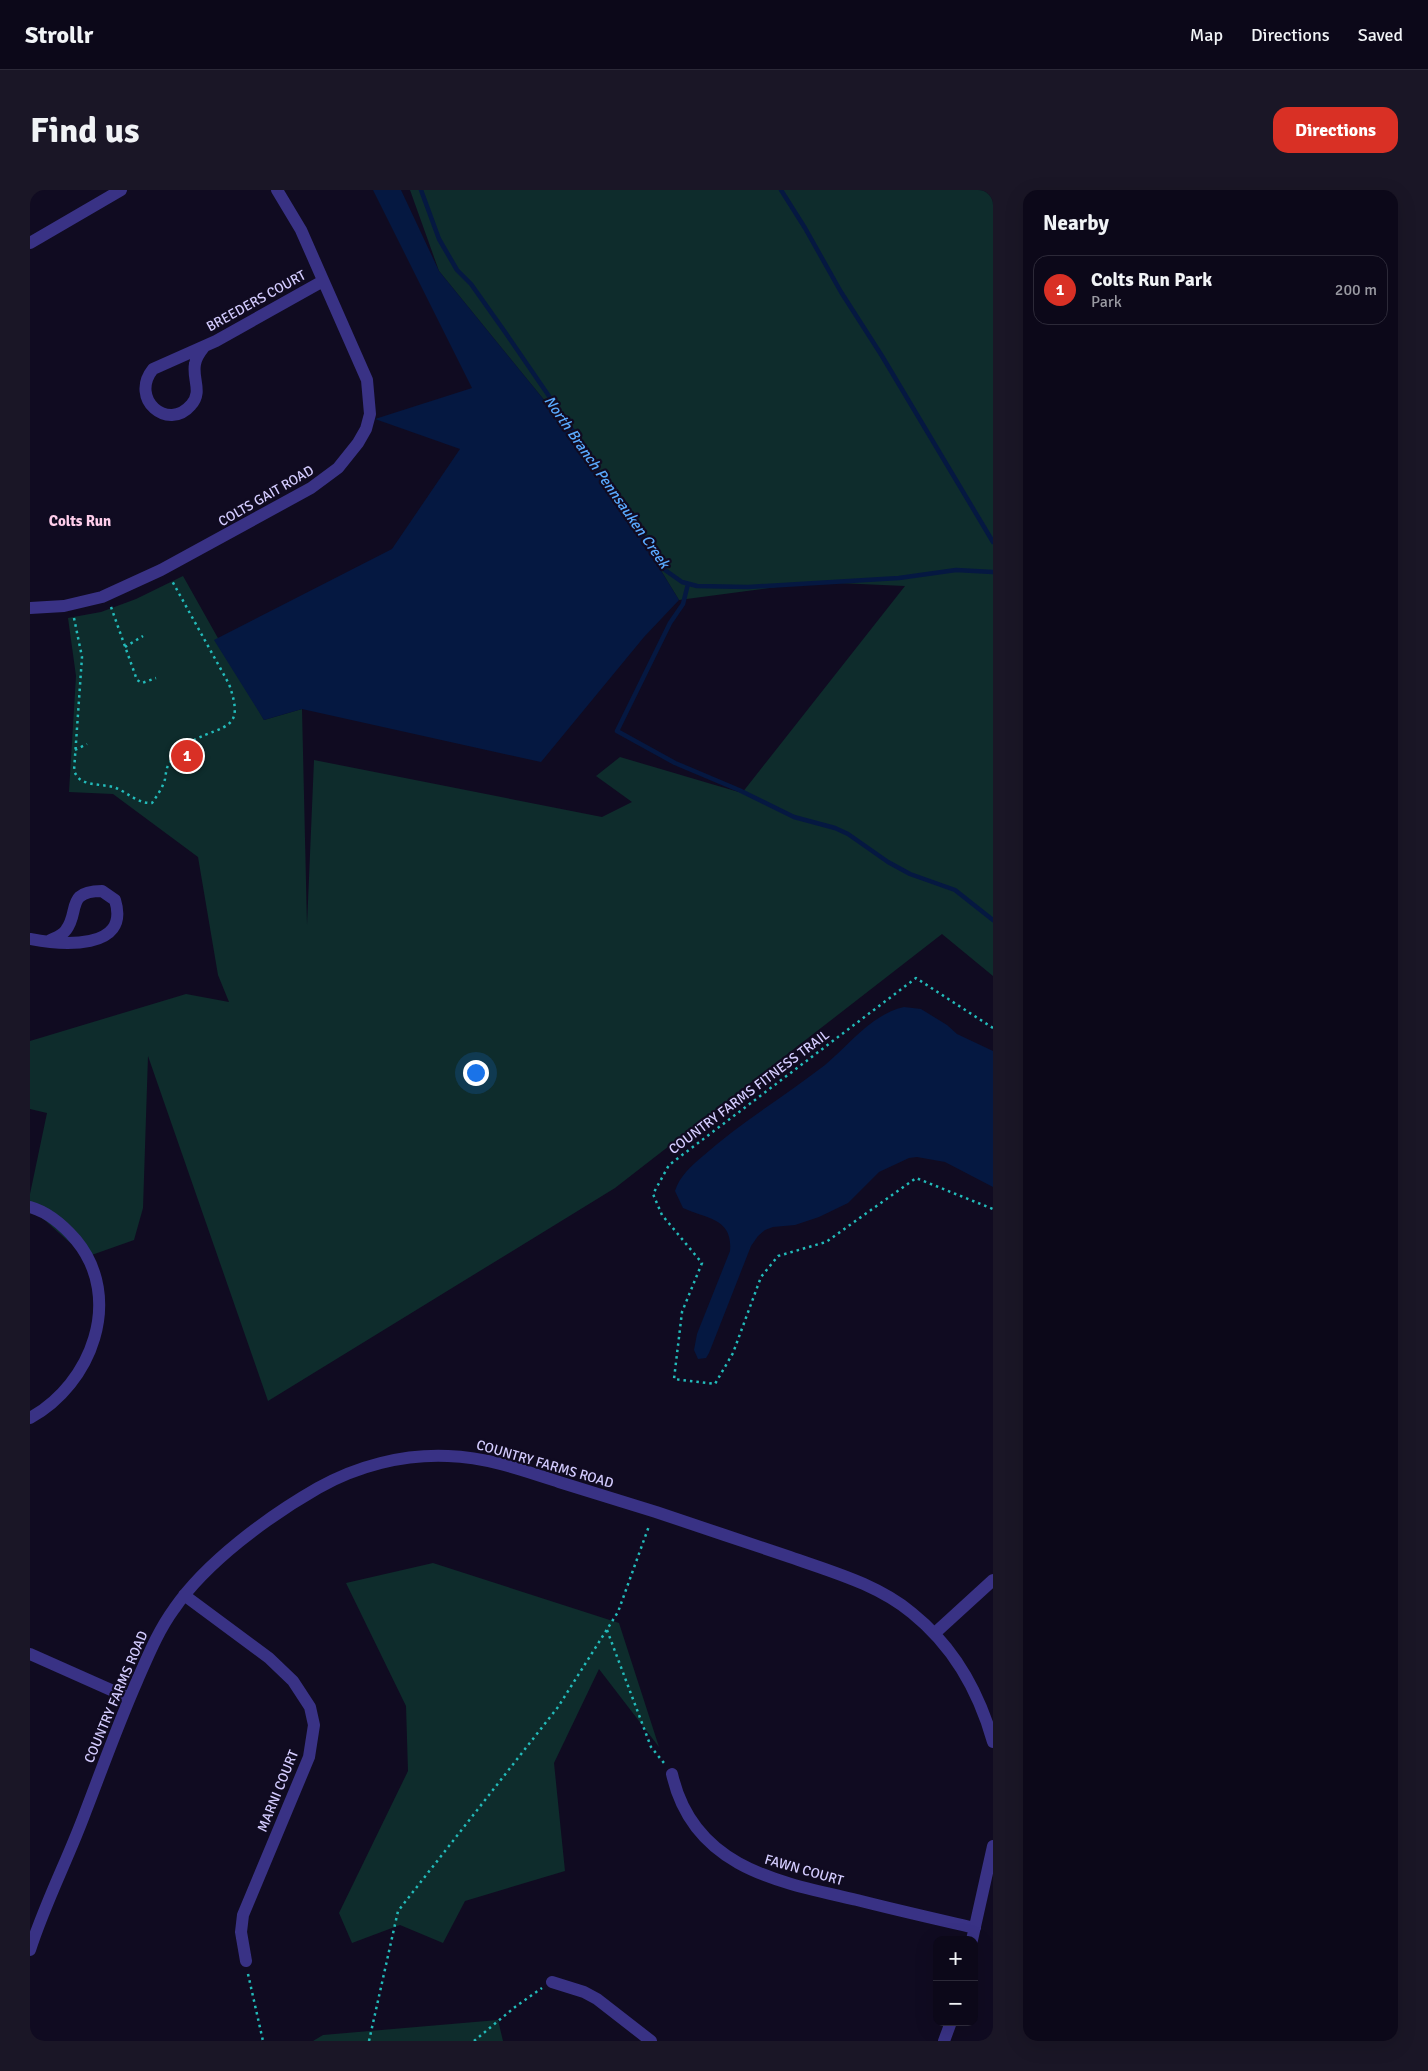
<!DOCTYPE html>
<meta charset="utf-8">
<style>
:root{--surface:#0c0819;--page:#1a1626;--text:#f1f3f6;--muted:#9a9aa2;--line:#2c2938;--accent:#d93025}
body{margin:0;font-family:Signika,sans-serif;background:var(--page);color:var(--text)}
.controls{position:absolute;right:15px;bottom:15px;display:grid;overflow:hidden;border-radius:10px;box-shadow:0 5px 20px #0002}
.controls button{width:45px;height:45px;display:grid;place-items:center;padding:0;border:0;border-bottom:1px solid var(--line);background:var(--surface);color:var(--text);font:25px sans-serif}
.you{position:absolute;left:445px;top:882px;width:18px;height:18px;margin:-12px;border:4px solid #fff;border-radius:50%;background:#1a73e8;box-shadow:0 0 0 8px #1a73e833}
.badge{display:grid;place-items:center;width:32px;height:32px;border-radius:50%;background:var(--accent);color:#fff;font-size:16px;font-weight:700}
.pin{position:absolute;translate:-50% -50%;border:2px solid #fff;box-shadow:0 1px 5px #0006}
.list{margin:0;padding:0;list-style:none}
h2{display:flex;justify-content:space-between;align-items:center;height:65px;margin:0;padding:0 20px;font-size:21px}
h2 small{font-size:16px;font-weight:400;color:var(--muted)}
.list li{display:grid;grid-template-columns:32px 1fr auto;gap:15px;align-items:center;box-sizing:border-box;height:70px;margin:0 10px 10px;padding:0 10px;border:1px solid var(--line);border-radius:15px}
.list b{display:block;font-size:19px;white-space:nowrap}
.list p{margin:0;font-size:16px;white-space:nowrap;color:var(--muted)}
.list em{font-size:16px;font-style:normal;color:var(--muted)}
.map{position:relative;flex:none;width:963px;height:1851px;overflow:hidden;border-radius:15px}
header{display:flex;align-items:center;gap:30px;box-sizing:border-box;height:70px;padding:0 25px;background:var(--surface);border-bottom:1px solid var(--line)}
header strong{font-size:24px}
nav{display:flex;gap:28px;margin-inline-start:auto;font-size:18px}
.intro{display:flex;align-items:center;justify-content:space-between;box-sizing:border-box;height:120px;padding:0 30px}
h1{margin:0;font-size:35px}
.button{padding:12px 22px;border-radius:15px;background:var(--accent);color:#fff;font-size:18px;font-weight:700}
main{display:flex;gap:30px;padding:0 30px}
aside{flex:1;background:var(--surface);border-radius:15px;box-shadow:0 5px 20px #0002}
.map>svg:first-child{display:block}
.green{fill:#0e2c2c}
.water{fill:#051841}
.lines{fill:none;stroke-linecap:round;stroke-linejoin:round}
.stream{stroke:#051841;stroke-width:4.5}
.path{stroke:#23bbba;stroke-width:2.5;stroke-dasharray:2.5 4;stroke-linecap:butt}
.minor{stroke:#393285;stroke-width:12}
.labels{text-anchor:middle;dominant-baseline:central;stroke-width:4.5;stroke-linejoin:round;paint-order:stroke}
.street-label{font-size:14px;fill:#d4ccff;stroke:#100b21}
.water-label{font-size:15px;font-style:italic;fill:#5aaaff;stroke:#100b21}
.neighbourhood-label{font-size:15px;font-weight:bold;fill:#ffceeb;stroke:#100b21}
</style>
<header>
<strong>Strollr</strong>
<nav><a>Map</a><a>Directions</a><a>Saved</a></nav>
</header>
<div class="intro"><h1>Find us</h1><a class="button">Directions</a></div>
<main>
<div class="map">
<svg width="963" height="1851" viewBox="0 0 963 1851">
<rect width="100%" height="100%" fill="#100b21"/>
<path class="green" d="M 380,0 L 963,0 L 963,786 L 912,744 L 585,998 L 238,1211 L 118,866 L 113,1018 L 104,1050 L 56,1067 L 0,1017 L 0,1004 L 17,923 L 0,919 L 0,851 L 156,804 L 199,812 L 188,785 L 168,667 L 83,604 L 39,602 L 46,486 L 38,428 L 71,422 L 106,409 L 153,386 L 234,530 L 272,519 L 277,735 L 284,570 L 572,627 L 602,612 L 566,586 L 590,567 L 712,603 L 875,396 L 785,392 L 649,410 L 563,270 L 409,81 Z
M 403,1373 L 589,1433 L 629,1557 L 569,1479 L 524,1573 L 535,1681 L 435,1711 L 413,1753 L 370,1735 L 322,1753 L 309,1723 L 378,1581 L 376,1516 L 316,1393 Z
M 468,1830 L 473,1851 L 283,1851 L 293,1845 Z"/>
<path class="water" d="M 343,0 L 371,0 L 409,81 L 563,270 L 649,410 L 614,447 L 511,572 L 272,519 L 234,530 L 184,450 L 362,359 L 430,259 L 345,229 L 442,198 Z
M 874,817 L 891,819 L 917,835 L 927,844 L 963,861 L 963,997 L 915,972 L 887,967 L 879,968 L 849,982 L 818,1013 L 789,1027 L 765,1035 L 743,1037 L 735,1040 L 728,1046 L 721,1056 L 679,1163 L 676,1168 L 668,1169 L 664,1160 L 667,1144 L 700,1061 C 703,1028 677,1029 653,1018 L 645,1001 C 649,987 661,976 673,966 C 710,933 755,906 795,875 C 819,855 842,824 874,817 Z"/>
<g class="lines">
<path class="stream" d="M 391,0 L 409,49 L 427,80 L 441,94 L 475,142 L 558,263
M 751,0 L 775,38 L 811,102 L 852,166 L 963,352
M 577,293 L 635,380 L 652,392 L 667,396 L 718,397 L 869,388 L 926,380 L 963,382
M 658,394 L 653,414 L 640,433 L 587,541 L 645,573 L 709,600 L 764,627 L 805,638 L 818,644 L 858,672 L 880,684 L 925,700 L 963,730"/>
<path class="path" d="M 81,417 L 107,490 L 112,493 L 126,488
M 44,428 L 52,467 L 44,581 C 46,585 48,588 51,590 C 61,596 75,594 86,598 C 98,603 109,614 122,613 C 127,606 133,597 135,589 C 136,584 136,578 139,574 C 144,566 155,555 164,550 C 196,534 215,540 199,494 L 141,389
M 95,457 L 113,446
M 45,560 L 57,554
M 963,838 L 886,788 L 639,975 L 623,1004 L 632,1025 L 672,1073 L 652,1122 L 644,1189 L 685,1194 L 703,1163 L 731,1087 L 748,1066 L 796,1052 L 886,988 L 963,1019
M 577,1440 L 621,1557 L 634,1573
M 218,1784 L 233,1851
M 339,1851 L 368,1721 L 528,1517 L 588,1422 L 619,1336
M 444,1851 L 485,1817 L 512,1798"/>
<path class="minor" d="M 0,53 L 91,0
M 174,157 C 170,162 166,168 165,174 C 162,189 173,202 161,215 C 138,242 99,209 123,179 L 186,151 L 293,91
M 0,418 L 34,416 L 72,407 L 131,380 L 281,298 L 308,278 L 328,253 L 336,239 L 340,224 L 337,190 L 271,40 L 247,0
M 0,749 C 31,755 101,761 85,710 L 72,701 C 35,701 50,722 36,740 C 32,746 24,748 19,751
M 0,1017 C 18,1022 34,1036 46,1050 C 94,1108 62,1194 0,1228
M 154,1405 L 239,1468 L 263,1491 L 280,1517 L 284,1535 L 279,1567 L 213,1725 L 211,1742 L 216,1771
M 905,1443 L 963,1390
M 0,1464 L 99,1508
M 642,1584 C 663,1677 747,1692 827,1710 C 866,1720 906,1729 945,1738
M 942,1750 L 963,1656
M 0,1760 C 15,1713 38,1669 55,1623 C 72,1579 88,1534 107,1491 C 118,1466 128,1441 144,1419 C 176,1372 239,1326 288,1298 C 327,1276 373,1264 418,1266 C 456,1267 493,1280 529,1292 C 561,1302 593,1312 626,1322 C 671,1337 715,1352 760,1367 C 802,1382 847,1394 882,1423 C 923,1456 949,1502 963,1552
M 522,1792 L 554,1802 L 567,1809 L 621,1851
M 914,1851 L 921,1832"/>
</g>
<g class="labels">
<g class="street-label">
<text transform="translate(226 111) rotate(-29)">BREEDERS COURT</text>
<text transform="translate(236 306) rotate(-30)">COLTS GAIT ROAD</text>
<text transform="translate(719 902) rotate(-37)">COUNTRY FARMS FITNESS TRAIL</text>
<text transform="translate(515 1274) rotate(16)">COUNTRY FARMS ROAD</text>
<text transform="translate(86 1507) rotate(-67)">COUNTRY FARMS ROAD</text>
<text transform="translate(248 1601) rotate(-68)">MARNI COURT</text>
<text transform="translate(774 1680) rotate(16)">FAWN COURT</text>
</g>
<g class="water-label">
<text transform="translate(577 292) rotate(55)">North Branch Pennsauken Creek</text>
</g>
<g class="neighbourhood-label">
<text x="50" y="331">Colts Run</text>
</g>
</g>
</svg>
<div class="controls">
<button>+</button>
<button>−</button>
</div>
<div class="you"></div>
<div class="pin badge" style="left:157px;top:566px">1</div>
</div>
<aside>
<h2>Nearby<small></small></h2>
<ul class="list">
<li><span class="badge">1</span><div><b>Colts Run Park</b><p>Park</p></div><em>200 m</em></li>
</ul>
</aside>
</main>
